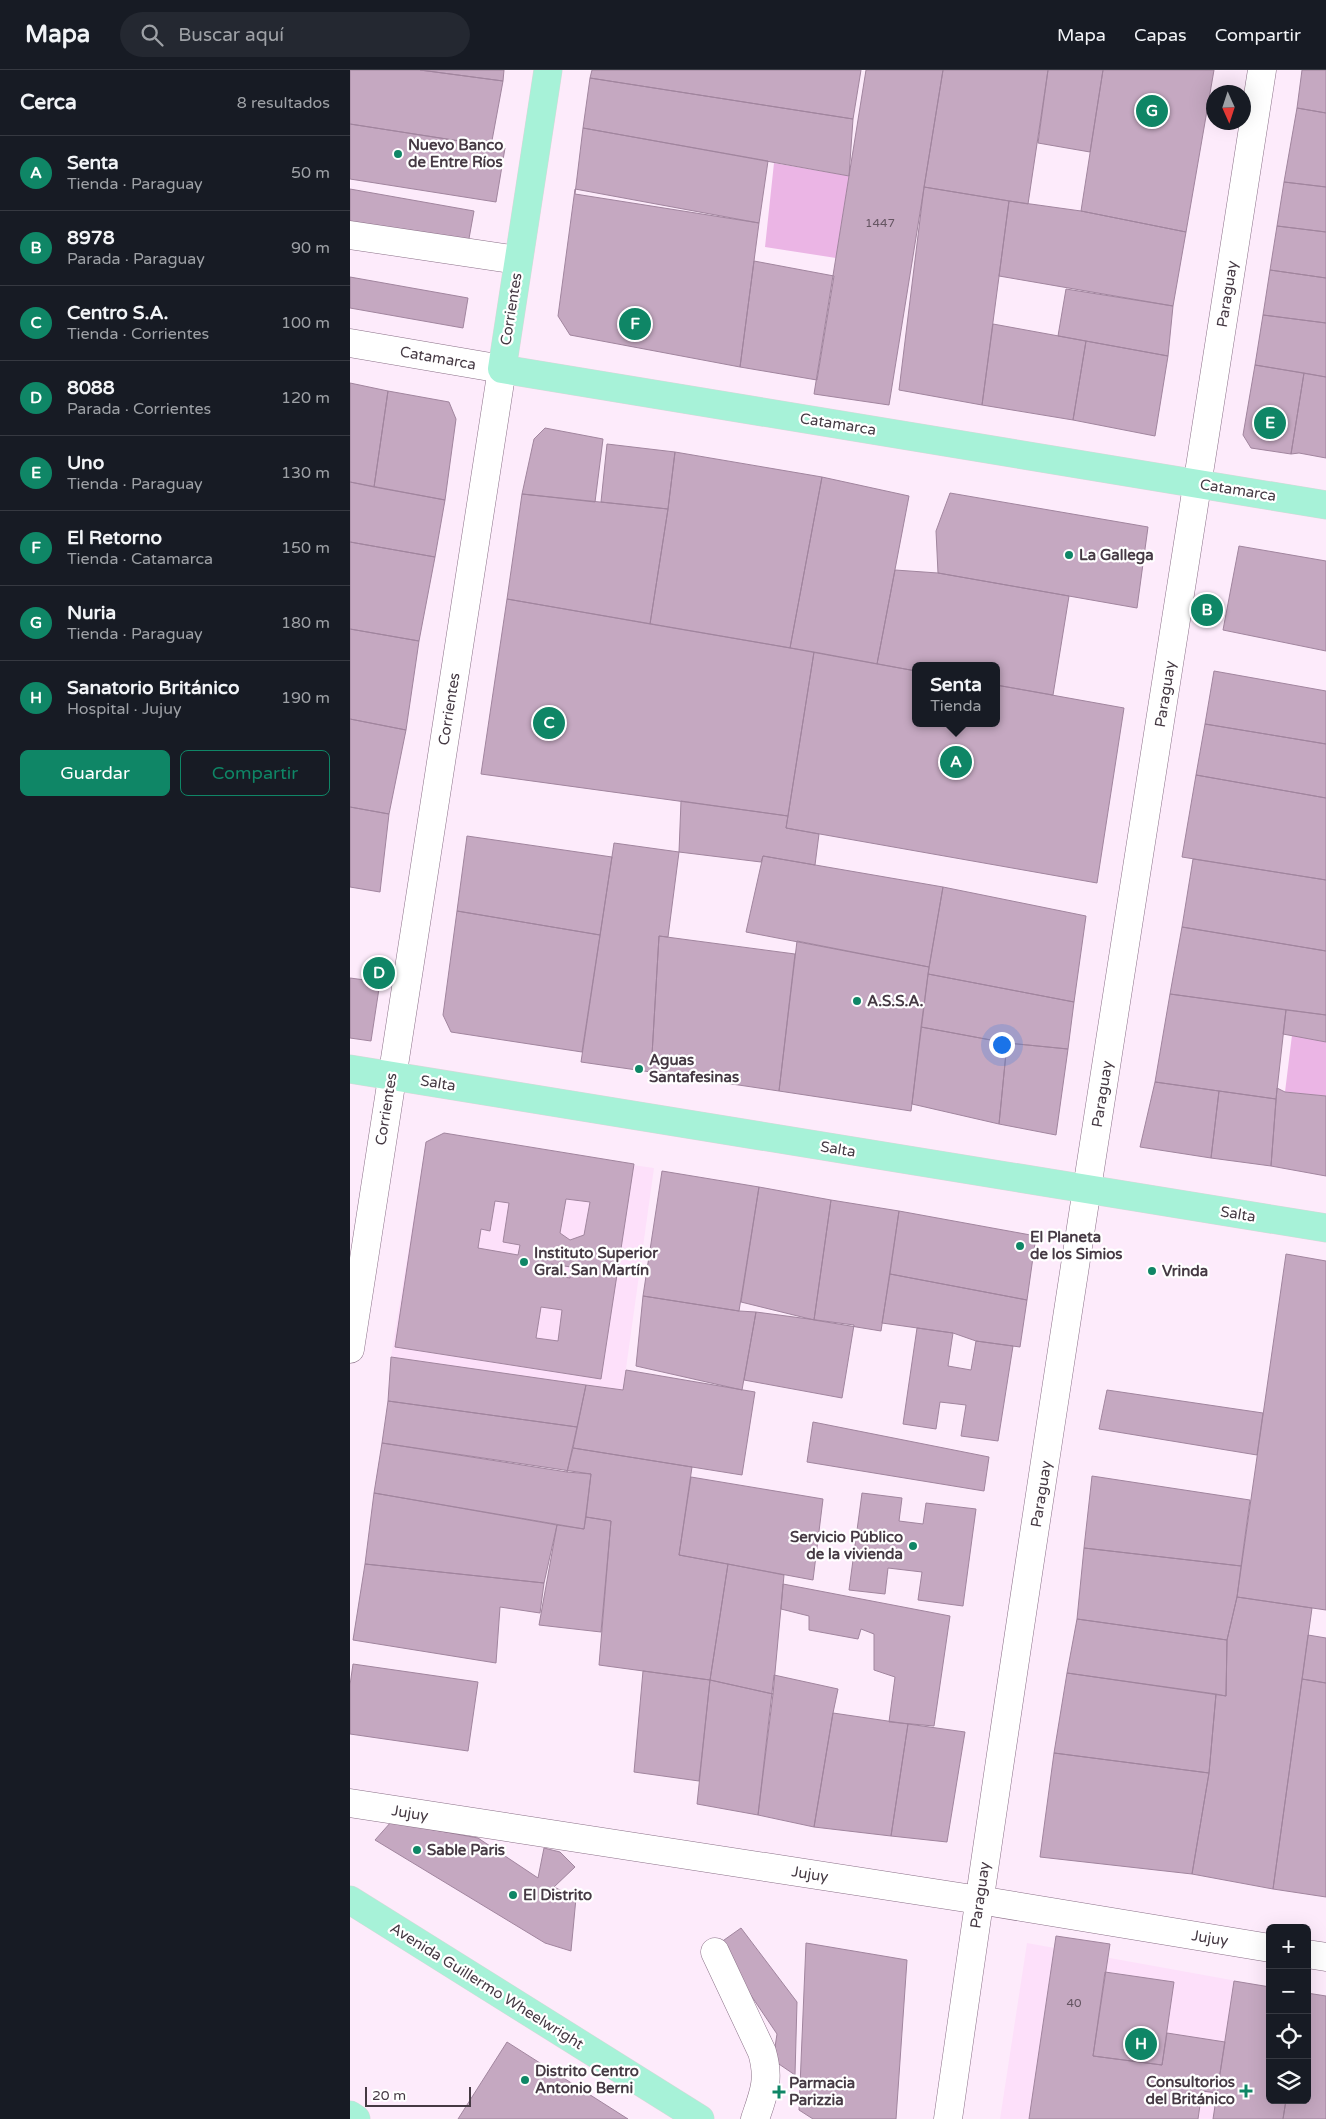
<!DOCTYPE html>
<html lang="es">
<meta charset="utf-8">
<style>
:root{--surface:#171b24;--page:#242831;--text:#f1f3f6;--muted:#9ea1a6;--line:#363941;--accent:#0f8666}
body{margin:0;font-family:"Varela Round",sans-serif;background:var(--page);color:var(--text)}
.controls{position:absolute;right:15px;bottom:15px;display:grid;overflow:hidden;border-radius:8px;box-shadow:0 5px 20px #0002}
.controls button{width:45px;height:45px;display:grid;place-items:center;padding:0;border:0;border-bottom:1px solid var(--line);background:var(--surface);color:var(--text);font:25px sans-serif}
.compass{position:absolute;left:856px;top:15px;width:45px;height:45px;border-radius:50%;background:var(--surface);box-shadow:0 5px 20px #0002;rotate:177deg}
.scale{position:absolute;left:15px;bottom:12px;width:106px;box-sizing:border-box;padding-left:5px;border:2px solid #453943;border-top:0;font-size:14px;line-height:18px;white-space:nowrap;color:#453943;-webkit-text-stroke:4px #fff;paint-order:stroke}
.you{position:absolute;left:651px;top:974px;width:18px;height:18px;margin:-12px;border:4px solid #fff;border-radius:50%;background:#1a73e8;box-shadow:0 0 0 8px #1a73e833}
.badge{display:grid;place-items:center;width:32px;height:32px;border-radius:50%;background:var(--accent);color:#fff;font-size:16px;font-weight:700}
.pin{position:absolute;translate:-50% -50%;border:2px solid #fff;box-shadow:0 1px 5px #0006}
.popup{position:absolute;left:562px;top:592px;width:88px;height:65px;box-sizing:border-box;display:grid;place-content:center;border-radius:8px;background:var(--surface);filter:drop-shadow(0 1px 4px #0005);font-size:16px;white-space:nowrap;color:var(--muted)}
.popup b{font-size:19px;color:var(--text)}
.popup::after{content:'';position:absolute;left:50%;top:100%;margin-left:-10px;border:10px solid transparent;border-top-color:var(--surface)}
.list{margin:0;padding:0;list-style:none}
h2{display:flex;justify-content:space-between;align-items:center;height:65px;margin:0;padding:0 20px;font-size:21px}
h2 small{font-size:16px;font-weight:400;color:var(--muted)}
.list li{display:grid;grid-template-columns:32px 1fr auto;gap:15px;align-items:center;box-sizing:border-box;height:75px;padding:0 20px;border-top:1px solid var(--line)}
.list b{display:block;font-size:19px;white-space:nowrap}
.list p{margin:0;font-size:16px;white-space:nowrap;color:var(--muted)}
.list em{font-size:16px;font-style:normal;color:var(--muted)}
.actions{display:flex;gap:10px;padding:15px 20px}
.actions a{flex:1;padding:11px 0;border:1px solid var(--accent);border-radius:8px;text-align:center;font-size:18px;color:var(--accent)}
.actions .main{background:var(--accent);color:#fff}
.icon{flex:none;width:28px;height:28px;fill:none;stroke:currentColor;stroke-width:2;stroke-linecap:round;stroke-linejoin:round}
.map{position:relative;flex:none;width:976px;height:2049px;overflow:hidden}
header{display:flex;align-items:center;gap:30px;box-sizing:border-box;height:70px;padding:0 25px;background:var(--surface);border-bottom:1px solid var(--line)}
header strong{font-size:24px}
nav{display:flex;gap:28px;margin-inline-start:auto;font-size:18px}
.search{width:350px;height:45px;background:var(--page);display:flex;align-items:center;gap:12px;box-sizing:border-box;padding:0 18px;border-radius:28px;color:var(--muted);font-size:19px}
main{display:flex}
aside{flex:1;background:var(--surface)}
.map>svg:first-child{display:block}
.built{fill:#fde0fa}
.green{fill:#ebb5e5}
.building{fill:#c5a8c1;stroke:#a1859e;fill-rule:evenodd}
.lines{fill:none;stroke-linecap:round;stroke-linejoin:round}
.minor-casing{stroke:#8a7087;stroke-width:29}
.major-casing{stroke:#dad7d9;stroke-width:29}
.minor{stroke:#fff;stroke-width:28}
.major{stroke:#a7f2d8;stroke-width:28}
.poi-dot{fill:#0f8666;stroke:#fff;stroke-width:2}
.labels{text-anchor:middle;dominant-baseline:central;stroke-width:4.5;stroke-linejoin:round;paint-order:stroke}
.number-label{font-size:12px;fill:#655562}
.poi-label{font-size:15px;font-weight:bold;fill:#453943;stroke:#fff;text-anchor:start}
.street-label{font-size:15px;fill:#453943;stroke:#fff}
</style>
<header>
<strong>Mapa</strong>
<div class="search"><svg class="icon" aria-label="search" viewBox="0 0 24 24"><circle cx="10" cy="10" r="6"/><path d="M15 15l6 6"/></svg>Buscar aquí</div>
<nav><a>Mapa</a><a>Capas</a><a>Compartir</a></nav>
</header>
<main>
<aside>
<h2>Cerca<small>8 resultados</small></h2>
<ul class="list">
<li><span class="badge">A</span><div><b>Senta</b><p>Tienda · Paraguay</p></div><em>50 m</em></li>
<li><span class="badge">B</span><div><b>8978</b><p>Parada · Paraguay</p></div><em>90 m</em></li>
<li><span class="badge">C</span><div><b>Centro S.A.</b><p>Tienda · Corrientes</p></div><em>100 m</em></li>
<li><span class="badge">D</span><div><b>8088</b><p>Parada · Corrientes</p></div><em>120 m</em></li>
<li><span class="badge">E</span><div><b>Uno</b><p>Tienda · Paraguay</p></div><em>130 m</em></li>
<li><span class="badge">F</span><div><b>El Retorno</b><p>Tienda · Catamarca</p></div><em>150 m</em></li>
<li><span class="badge">G</span><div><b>Nuria</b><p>Tienda · Paraguay</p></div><em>180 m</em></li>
<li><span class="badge">H</span><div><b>Sanatorio Británico</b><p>Hospital · Jujuy</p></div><em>190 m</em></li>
</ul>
<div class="actions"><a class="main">Guardar</a><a>Compartir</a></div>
</aside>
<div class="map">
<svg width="976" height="2049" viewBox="0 0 976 2049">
<rect width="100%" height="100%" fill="#fdebfb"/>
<path class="built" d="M 86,1067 L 304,1098 L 273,1320 L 41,1287 L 76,1072 Z
M 677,1873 L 920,1917 L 920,2030 L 933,2049 L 650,2049 Z"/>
<path class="green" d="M 424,93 L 499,106 L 486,188 L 415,177 Z
M 942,965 L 976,972 L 976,1026 L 935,1022 Z"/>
<path class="building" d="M 0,0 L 70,0 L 153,11 L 141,76 L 0,54 Z
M 70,0 L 154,0 L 153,11 Z
M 242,0 L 511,0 L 503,49 L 240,8 Z
M 516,0 L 593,0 L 539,335 L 464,324 Z
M 593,0 L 698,0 L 678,134 L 574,117 Z
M 698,0 L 753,0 L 740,82 L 688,73 Z
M 753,0 L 864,0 L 836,162 L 731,141 Z
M 952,0 L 976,0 L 976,43 L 947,38 Z
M 240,8 L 503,49 L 499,106 L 233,58 Z
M 947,38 L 976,43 L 976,117 L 934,112 Z
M 0,54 L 155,78 L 146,132 L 0,109 Z
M 233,58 L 418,91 L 409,153 L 225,124 Z
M 934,112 L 976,117 L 976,162 L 927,156 Z
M 574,117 L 659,131 L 632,335 L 549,320 Z
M 0,119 L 124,141 L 118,174 L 0,154 Z
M 225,119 L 409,153 L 390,297 L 220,265 L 208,246 Z
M 659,131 L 731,141 L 836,162 L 823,236 L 649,206 Z
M 927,156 L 976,162 L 976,208 L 920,200 Z
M 404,191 L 484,206 L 467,310 L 390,297 Z
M 920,200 L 976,208 L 976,253 L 913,245 Z
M 0,207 L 118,228 L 113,258 L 0,238 Z
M 716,219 L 823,236 L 818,286 L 708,266 Z
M 913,245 L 976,253 L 976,307 L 905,295 Z
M 643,254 L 736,271 L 723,350 L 632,335 Z
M 736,271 L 818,286 L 805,366 L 723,350 Z
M 905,295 L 954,303 L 941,384 L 901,378 L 893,365 Z
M 954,303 L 976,307 L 976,388 L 949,383 L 941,384 Z
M 0,313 L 38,321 L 24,417 L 0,412 Z
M 38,321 L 99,332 L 106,349 L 95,430 L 24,417 Z
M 195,358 L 253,369 L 245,432 L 172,424 L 184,369 Z
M 257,374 L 325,382 L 318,439 L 251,432 Z
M 325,382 L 472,407 L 440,578 L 300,554 L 318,439 Z
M 472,407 L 559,426 L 527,594 L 440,578 Z
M 0,412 L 95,430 L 85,487 L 0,472 Z
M 600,423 L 798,457 L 787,538 L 588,503 L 586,461 Z
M 172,424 L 318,439 L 300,554 L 157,529 Z
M 0,472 L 85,487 L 69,571 L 0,559 Z
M 889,476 L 976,491 L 976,581 L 873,560 Z
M 545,500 L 588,503 L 719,526 L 703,625 L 646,615 L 646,596 L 566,596 L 566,601 L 527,594 Z
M 157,529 L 464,582 L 438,746 L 131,704 Z
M 0,559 L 69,571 L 56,660 L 0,649 Z
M 464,582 L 566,601 L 566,653 L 646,653 L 646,615 L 774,638 L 747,813 L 436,758 Z
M 864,601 L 976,621 L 976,674 L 855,654 Z
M 0,649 L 56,660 L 39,744 L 0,737 Z
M 855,654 L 976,674 L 976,728 L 846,705 Z
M 846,705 L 976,728 L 976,810 L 832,787 Z
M 331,731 L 438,746 L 436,758 L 469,764 L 465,795 L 413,786 L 411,792 L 329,782 Z
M 0,737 L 39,744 L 30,822 L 0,817 Z
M 117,766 L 262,787 L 250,865 L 107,841 Z
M 264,773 L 329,782 L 318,867 L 309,866 L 301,1002 L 231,992 Z
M 413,786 L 593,817 L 579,897 L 396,862 Z
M 843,789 L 976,810 L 976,881 L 832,857 Z
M 593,817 L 736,846 L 724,932 L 578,904 Z
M 107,841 L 250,865 L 232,982 L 101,962 L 93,945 Z
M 832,857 L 976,881 L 976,945 L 820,924 Z
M 309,866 L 445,884 L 429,1021 L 301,1002 Z
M 447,871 L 579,897 L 561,1041 L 429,1021 Z
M 578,904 L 724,932 L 718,979 L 657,973 L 571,957 Z
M 0,908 L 30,912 L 21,971 L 0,968 Z
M 820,924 L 936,940 L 926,1029 L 805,1012 Z
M 936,940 L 976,945 L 976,972 L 933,964 Z
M 571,957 L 657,973 L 649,1054 L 562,1034 Z
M 657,973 L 718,979 L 706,1065 L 649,1054 Z
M 805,1012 L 869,1021 L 861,1088 L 790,1077 Z
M 927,1018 L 935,1022 L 976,1026 L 976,1106 L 921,1096 Z
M 869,1021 L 926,1029 L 921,1096 L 861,1088 Z
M 94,1063 L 284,1094 L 251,1309 L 45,1277 L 76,1072 ZM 216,1129 L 240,1132 L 234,1165 L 220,1170 L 210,1163 ZM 145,1131 L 159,1133 L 153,1172 L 170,1175 L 168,1185 L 128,1178 L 131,1159 L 140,1161 ZM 201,1194 L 221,1197 L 220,1208 L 200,1205 ZM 191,1237 L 212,1240 L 208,1271 L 186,1268 Z
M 312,1101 L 409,1117 L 389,1241 L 293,1226 Z
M 409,1117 L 481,1130 L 464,1250 L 391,1232 Z
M 481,1130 L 549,1141 L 531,1261 L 464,1250 Z
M 549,1141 L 686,1166 L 677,1230 L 540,1204 Z
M 936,1184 L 976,1191 L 976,1540 L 887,1527 Z
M 540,1204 L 677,1230 L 670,1277 L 626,1271 L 603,1263 L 532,1253 Z
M 293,1226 L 389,1241 L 406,1242 L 392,1320 L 286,1296 Z
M 406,1242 L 504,1255 L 492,1328 L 394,1310 Z
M 567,1258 L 603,1263 L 598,1296 L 621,1300 L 626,1271 L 663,1276 L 648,1371 L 611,1366 L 616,1335 L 590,1332 L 586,1359 L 553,1354 Z
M 41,1287 L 236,1315 L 227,1357 L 38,1331 Z
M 276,1300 L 405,1322 L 392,1405 L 223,1378 L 236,1315 L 273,1320 Z
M 757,1320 L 913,1343 L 907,1385 L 749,1359 Z
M 38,1331 L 227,1357 L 217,1402 L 32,1373 Z
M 463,1352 L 639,1387 L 634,1421 L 457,1392 Z
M 32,1373 L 241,1404 L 234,1459 L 24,1423 Z
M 223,1378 L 342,1397 L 329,1485 L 378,1494 L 360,1610 L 249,1595 L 261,1451 L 236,1447 L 241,1404 L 217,1402 Z
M 742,1406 L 900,1430 L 891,1496 L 734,1478 Z
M 341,1407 L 473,1429 L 463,1510 L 329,1485 Z
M 24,1423 L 207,1455 L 194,1513 L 15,1494 Z
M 512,1423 L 552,1428 L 549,1451 L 573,1454 L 576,1433 L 626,1439 L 613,1536 L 568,1530 L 572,1502 L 538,1498 L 535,1524 L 499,1520 Z
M 236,1447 L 261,1451 L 251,1562 L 189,1555 L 207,1455 L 234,1459 Z
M 734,1478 L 891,1496 L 887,1527 L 877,1570 L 727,1549 Z
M 15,1494 L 194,1513 L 190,1543 L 150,1537 L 146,1593 L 3,1570 Z
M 378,1494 L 434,1505 L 423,1624 L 360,1610 Z
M 433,1514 L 600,1546 L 584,1656 L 539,1652 L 545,1607 L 524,1600 L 524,1564 L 511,1559 L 508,1569 L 459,1560 L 459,1546 L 431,1539 Z
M 887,1527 L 962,1538 L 923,1819 L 842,1804 L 859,1703 L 866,1624 L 876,1626 L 877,1570 Z
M 727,1549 L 877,1570 L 876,1626 L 717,1603 Z
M 958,1565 L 976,1568 L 976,1613 L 952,1609 Z
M 3,1594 L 128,1612 L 118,1681 L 0,1664 L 0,1615 Z
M 293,1601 L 360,1610 L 349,1711 L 284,1702 Z
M 717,1603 L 866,1624 L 859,1703 L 704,1683 Z
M 424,1605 L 488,1619 L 483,1643 L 464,1757 L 408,1745 Z
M 952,1609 L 976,1613 L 976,1827 L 923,1819 Z
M 360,1610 L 423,1624 L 408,1745 L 347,1734 Z
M 483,1643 L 558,1654 L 541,1766 L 464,1757 Z
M 558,1654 L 615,1662 L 597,1772 L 541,1766 Z
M 704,1683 L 859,1703 L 842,1804 L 690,1787 Z
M 41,1752 L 128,1768 L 188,1808 L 194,1778 L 210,1782 L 225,1797 L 204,1817 L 226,1828 L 221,1881 L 195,1873 L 25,1770 Z
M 391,1858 L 447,1932 L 445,2005 L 423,1990 L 427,1964 L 367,1875 Z
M 706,1866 L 760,1874 L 743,1986 L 812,1995 L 817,1963 L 875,1972 L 867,2023 L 852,2021 L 848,2049 L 679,2049 Z
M 456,1873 L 557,1890 L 546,2049 L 463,2049 L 449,2040 Z
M 755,1902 L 824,1912 L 812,1995 L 743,1986 Z
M 884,1911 L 920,1917 L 920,2030 L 936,2030 L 933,2049 L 863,2049 Z
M 957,1923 L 976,1926 L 976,2049 L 933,2049 L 936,2030 L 957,2030 Z
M 157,1972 L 278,2049 L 108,2049 Z"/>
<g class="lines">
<defs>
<path id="minor" d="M 0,165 L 168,190
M 0,273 L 152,299 L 0,1279
M 0,1733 L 629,1830 L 920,1878
M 365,1882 L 412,1982 C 420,2009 414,2023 405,2049
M 957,1884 L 976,1887
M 598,2049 C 695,1365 806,683 912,0"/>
<path id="major" d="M 198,0 L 152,299 L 976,435
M 0,999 L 976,1158
M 0,1830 L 350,2049
M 0,2045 L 6,2049"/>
</defs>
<use href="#minor" class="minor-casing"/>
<use href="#major" class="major-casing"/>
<use href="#minor" class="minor"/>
<use href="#major" class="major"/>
</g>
<g class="poi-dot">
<circle cx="48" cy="84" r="5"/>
<circle cx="719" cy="485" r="5"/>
<circle cx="507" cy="931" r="5"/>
<circle cx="289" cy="999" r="5"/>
<circle cx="670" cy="1176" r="5"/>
<circle cx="174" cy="1192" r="5"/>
<circle cx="802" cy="1201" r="5"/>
<circle cx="563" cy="1476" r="5"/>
<circle cx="67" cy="1780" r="5"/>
<circle cx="163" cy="1825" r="5"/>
<circle cx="175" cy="2010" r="5"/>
<path d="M893.5 2013.5h5v5h5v5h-5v5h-5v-5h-5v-5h5z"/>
<path d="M426.5 2014.5h5v5h5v5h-5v5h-5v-5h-5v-5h5z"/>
</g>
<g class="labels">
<g class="number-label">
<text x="530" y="153">1447</text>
<text x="724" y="1933">40</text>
</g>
<g class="poi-label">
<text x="58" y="75">Nuevo Banco<tspan x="58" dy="17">de Entre Ríos</tspan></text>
<text x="729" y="485">La Gallega</text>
<text x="517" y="931">A.S.S.A.</text>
<text x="299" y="990">Aguas<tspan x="299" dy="17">Santafesinas</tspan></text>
<text x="680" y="1167">El Planeta<tspan x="680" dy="17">de los Simios</tspan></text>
<text x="184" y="1183">Instituto Superior<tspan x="184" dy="17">Gral. San Martín</tspan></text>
<text x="812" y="1201">Vrinda</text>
<text x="553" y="1467" text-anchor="end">Servicio Público<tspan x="553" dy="17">de la vivienda</tspan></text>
<text x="77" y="1780">Sable Paris</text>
<text x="173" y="1825">El Distrito</text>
<text x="185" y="2001">Distrito Centro<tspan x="185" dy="17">Antonio Berni</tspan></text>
<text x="885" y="2012" text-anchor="end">Consultorios<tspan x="885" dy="17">del Británico</tspan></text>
<text x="439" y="2013">Parmacia<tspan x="439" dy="17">Parizzia</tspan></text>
</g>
<g class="street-label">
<text transform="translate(877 224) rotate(-81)">Paraguay</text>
<text transform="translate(161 239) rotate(-81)">Corrientes</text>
<text transform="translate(88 288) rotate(10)">Catamarca</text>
<text transform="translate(488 354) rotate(9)">Catamarca</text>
<text transform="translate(888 420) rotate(9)">Catamarca</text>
<text transform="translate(815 624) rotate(-81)">Paraguay</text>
<text transform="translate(99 639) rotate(-81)">Corrientes</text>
<text transform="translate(88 1013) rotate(9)">Salta</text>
<text transform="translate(752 1024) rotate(-81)">Paraguay</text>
<text transform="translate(36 1039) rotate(-81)">Corrientes</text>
<text transform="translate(488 1079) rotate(9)">Salta</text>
<text transform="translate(888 1144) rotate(9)">Salta</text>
<text transform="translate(691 1424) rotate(-81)">Paraguay</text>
<text transform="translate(60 1743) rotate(9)">Jujuy</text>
<text transform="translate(460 1804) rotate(9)">Jujuy</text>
<text transform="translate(630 1825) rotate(-82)">Paraguay</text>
<text transform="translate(860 1868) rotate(9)">Jujuy</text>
<text transform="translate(137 1916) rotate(32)">Avenida Guillermo Wheelwright</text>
</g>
</g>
</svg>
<div class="controls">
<button>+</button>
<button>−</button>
<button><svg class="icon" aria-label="locate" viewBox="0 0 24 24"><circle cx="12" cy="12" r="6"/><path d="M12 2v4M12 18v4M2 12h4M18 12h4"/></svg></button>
<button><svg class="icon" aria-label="layers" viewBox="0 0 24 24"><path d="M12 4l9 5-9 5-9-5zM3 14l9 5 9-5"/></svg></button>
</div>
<svg class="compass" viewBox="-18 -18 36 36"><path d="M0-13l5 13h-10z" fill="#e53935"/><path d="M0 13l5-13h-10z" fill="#9ea1a6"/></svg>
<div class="scale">20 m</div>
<div class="you"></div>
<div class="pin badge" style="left:606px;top:692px">A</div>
<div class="popup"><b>Senta</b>Tienda</div>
<div class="pin badge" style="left:857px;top:540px">B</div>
<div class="pin badge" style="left:199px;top:653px">C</div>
<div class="pin badge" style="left:29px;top:903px">D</div>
<div class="pin badge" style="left:920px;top:353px">E</div>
<div class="pin badge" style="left:285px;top:254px">F</div>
<div class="pin badge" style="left:802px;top:41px">G</div>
<div class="pin badge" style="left:791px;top:1974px">H</div>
</div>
</main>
